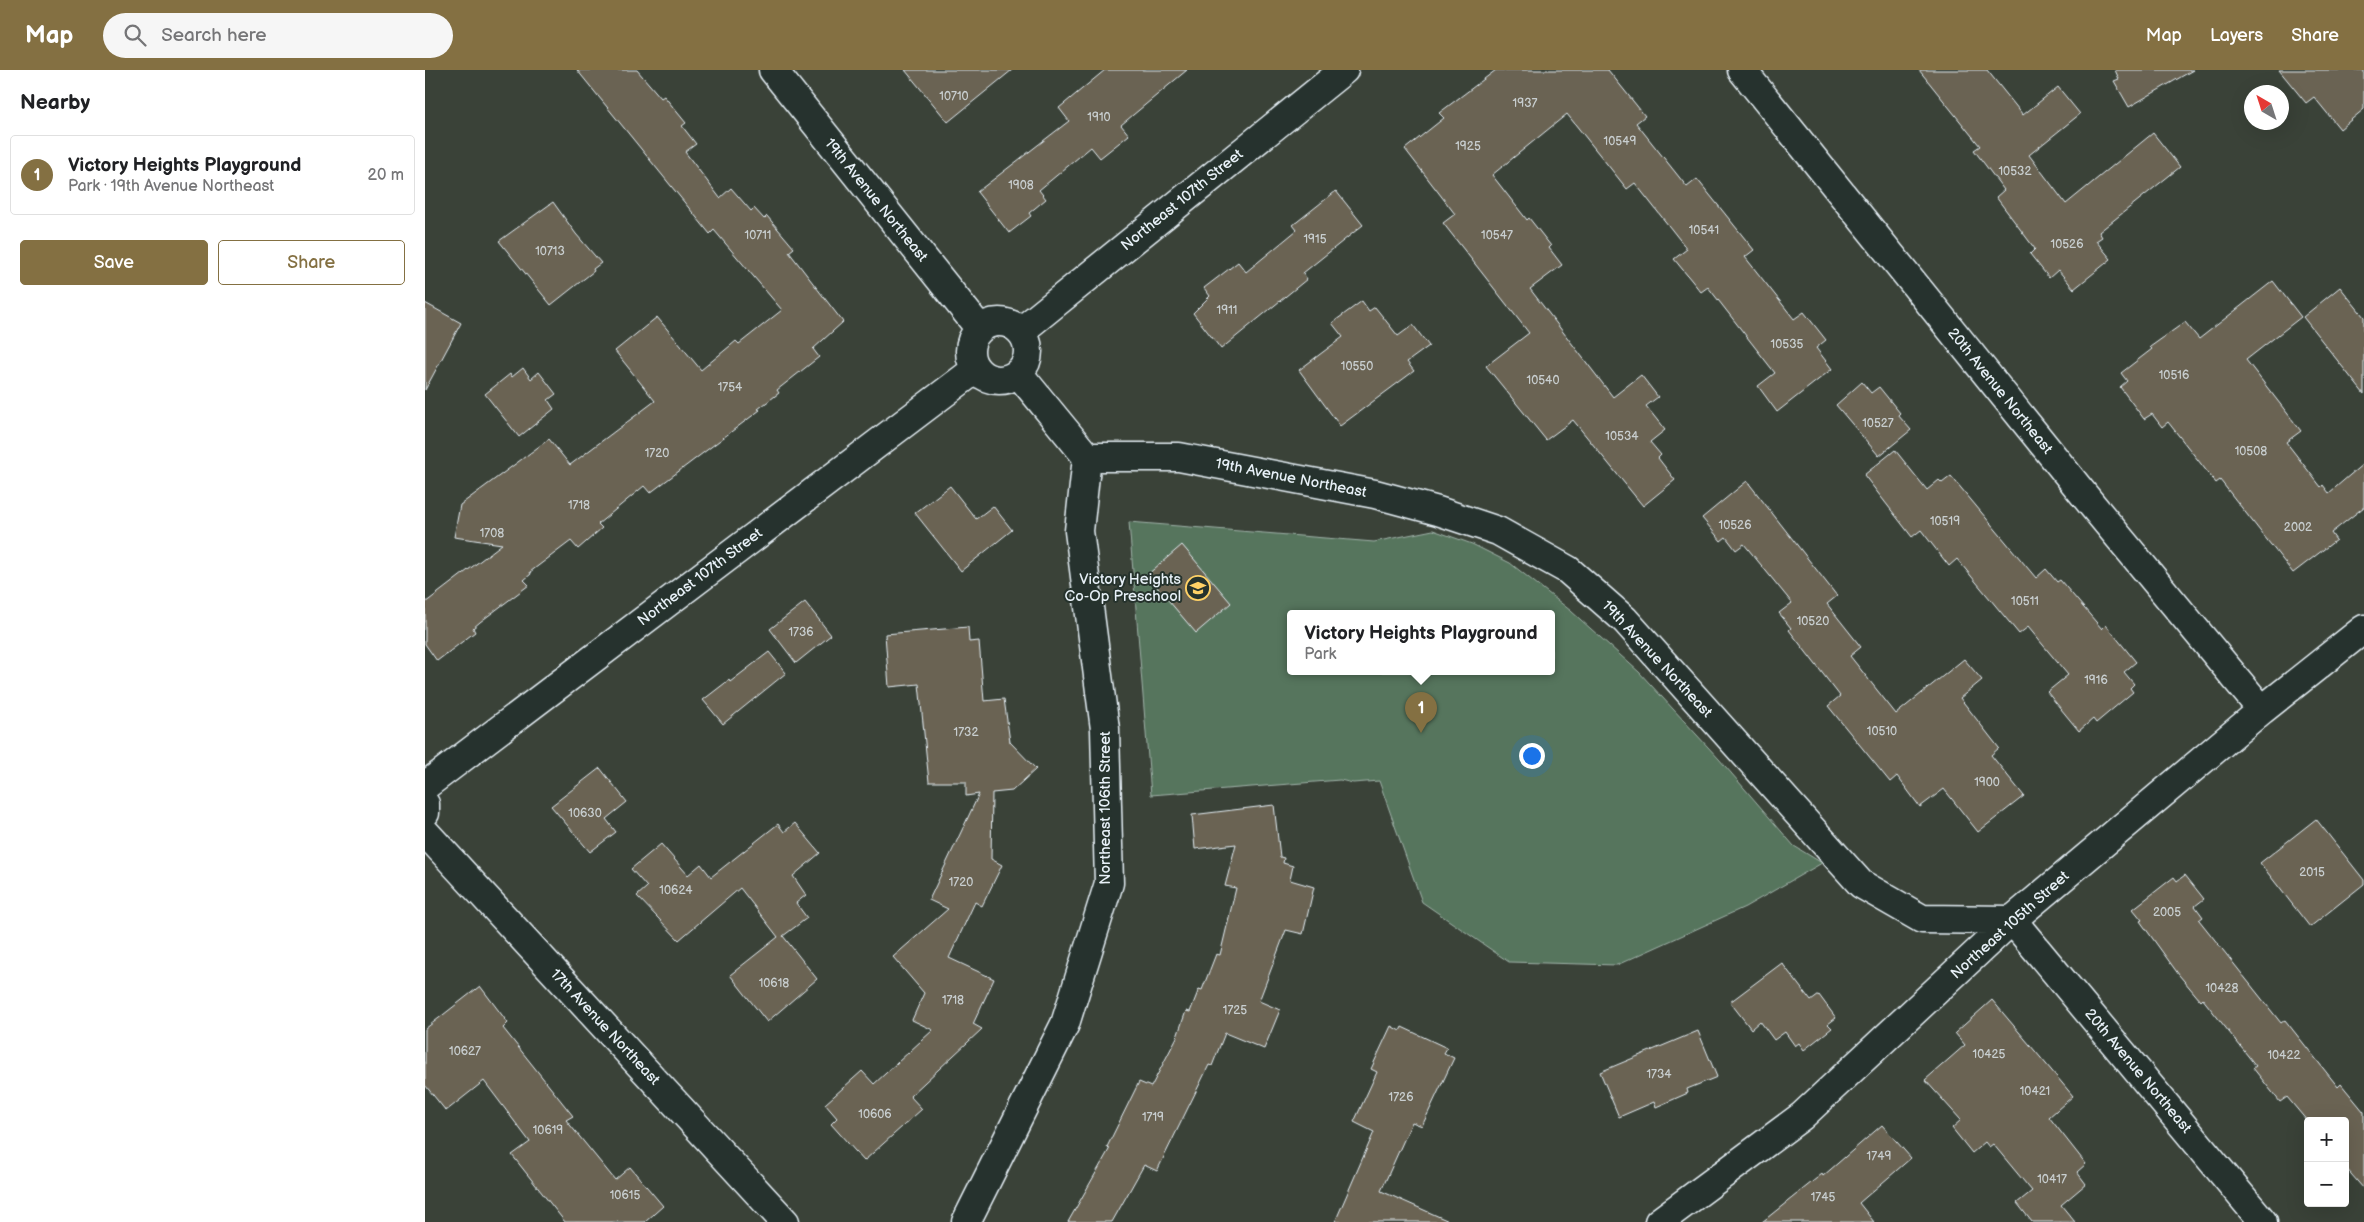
<!DOCTYPE html>
<meta charset="utf-8">
<style>
:root{--surface:#fff;--page:#f6f6f6;--text:#202124;--muted:#757577;--line:#e0e0e0;--accent:#847042}
body{margin:0;font-family:"Balsamiq Sans",sans-serif;background:var(--page);color:var(--text)}
.controls{position:absolute;right:15px;bottom:15px;display:grid;overflow:hidden;border-radius:5px;box-shadow:0 5px 20px #0002}
.controls button{width:45px;height:45px;display:grid;place-items:center;padding:0;border:0;border-bottom:1px solid var(--line);background:var(--surface);color:var(--text);font:25px sans-serif}
.compass{position:absolute;left:1819px;top:15px;width:45px;height:45px;border-radius:50%;background:var(--surface);box-shadow:0 5px 20px #0002;rotate:321deg}
.you{position:absolute;left:1106px;top:685px;width:18px;height:18px;margin:-12px;border:4px solid #fff;border-radius:50%;background:#1a73e8;box-shadow:0 0 0 8px #1a73e833}
.badge{display:grid;place-items:center;width:32px;height:32px;border-radius:50%;background:var(--accent);color:#fff;font-size:16px;font-weight:700}
.pin{position:absolute;translate:-50% -41px;filter:drop-shadow(0 1px 2px #0008)}
.pin::after{content:'';position:absolute;top:26px;width:18px;height:15px;background:inherit;clip-path:polygon(0 0,100% 0,50% 100%)}
.popup{position:absolute;left:862px;top:540px;width:268px;height:65px;box-sizing:border-box;display:grid;place-content:center;border-radius:5px;background:var(--surface);filter:drop-shadow(0 1px 4px #0005);font-size:16px;white-space:nowrap;color:var(--muted)}
.popup b{font-size:19px;color:var(--text)}
.popup::after{content:'';position:absolute;left:50%;top:100%;margin-left:-10px;border:10px solid transparent;border-top-color:var(--surface)}
.list{margin:0;padding:0;list-style:none}
h2{display:flex;justify-content:space-between;align-items:center;height:65px;margin:0;padding:0 20px;font-size:21px}
h2 small{font-size:16px;font-weight:400;color:var(--muted)}
.list li{display:grid;grid-template-columns:32px 1fr auto;gap:15px;align-items:center;box-sizing:border-box;height:80px;margin:0 10px 10px;padding:0 10px;border:1px solid var(--line);border-radius:5px}
.list b{display:block;font-size:19px;white-space:nowrap}
.list p{margin:0;font-size:16px;white-space:nowrap;color:var(--muted)}
.list em{font-size:16px;font-style:normal;color:var(--muted)}
.actions{display:flex;gap:10px;padding:15px 20px}
.actions a{flex:1;padding:11px 0;border:1px solid var(--accent);border-radius:5px;text-align:center;font-size:18px;color:var(--accent)}
.actions .main{background:var(--accent);color:#fff}
.icon{flex:none;width:28px;height:28px;fill:none;stroke:currentColor;stroke-width:2;stroke-linecap:round;stroke-linejoin:round}
.map{position:relative;flex:none;width:1939px;height:1152px;overflow:hidden}
header{display:flex;align-items:center;gap:30px;box-sizing:border-box;height:70px;padding:0 25px;background:var(--accent);color:#fff}
header strong{font-size:24px}
nav{display:flex;gap:28px;margin-inline-start:auto;font-size:18px}
.search{width:350px;height:45px;background:var(--page);display:flex;align-items:center;gap:12px;box-sizing:border-box;padding:0 18px;border-radius:28px;color:var(--muted);font-size:19px}
main{display:flex}
aside{flex:1;background:var(--surface)}
.map>svg:first-child{display:block}
.green{fill:#57755d;stroke:#a0b3aa;fill-rule:evenodd}
.building{fill:#6a6453;stroke:#e8f1f8}
.lines{fill:none;stroke-linecap:round;stroke-linejoin:round}
.minor-casing{stroke:#e8f1f8;stroke-width:31}
.minor{stroke:#26332d;stroke-width:28}
.labels{text-anchor:middle;dominant-baseline:central;stroke-width:4;stroke-linejoin:round;paint-order:stroke}
.number-label{font-size:12px;fill:#c8cecf}
.street-label{font-size:15px;fill:#e8f1f8;stroke:#26332d}
.poi-label{font-size:15px;fill:#e8f1f8;stroke:#26332d;text-anchor:end}
</style>
<header>
<strong>Map</strong>
<div class="search"><svg class="icon" aria-label="search" viewBox="0 0 24 24"><circle cx="10" cy="10" r="6"/><path d="M15 15l6 6"/></svg>Search here</div>
<nav><a>Map</a><a>Layers</a><a>Share</a></nav>
</header>
<main>
<aside>
<h2>Nearby<small></small></h2>
<ul class="list">
<li><span class="badge">1</span><div><b>Victory Heights Playground</b><p>Park · 19th Avenue Northeast</p></div><em>20 m</em></li>
</ul>
<div class="actions"><a class="main">Save</a><a>Share</a></div>
</aside>
<div class="map">
<svg width="1939" height="1152" viewBox="0 0 1939 1152">
<rect width="100%" height="100%" fill="#3a4238"/>
<filter id="ink" filterUnits="userSpaceOnUse"><feTurbulence type="fractalNoise" baseFrequency=".02" numOctaves="2"/><feDisplacementMap in="SourceGraphic" scale="10" xChannelSelector="R" yChannelSelector="G"/><feConvolveMatrix kernelMatrix="1 2 1 2 8 2 1 2 1" color-interpolation-filters="sRGB"/></filter>
<g filter="url(#ink)">
<path class="green" d="M 704,452 L 949,472 L 1008,460 L 1047,474 L 1085,493 L 1146,541 L 1214,602 L 1294,689 L 1369,776 L 1397,793 L 1320,837 L 1192,895 L 1084,892 L 997,832 L 954,711 L 928,713 L 915,710 L 726,725 ZM 866,544 L 1126,544 L 1126,602 L 866,602 Z"/>
<path class="building" d="M 152,0 L 212,0 L 236,28 L 239,26 L 261,53 L 257,56 L 271,74 L 260,82 L 295,128 L 306,118 L 326,141 L 329,138 L 339,149 L 342,146 L 369,178 L 364,182 L 418,252 L 388,279 L 394,287 L 352,320 L 354,323 L 333,339 L 335,340 L 225,423 L 219,416 L 173,454 L 177,458 L 153,479 L 146,471 L 105,502 L 106,504 L 99,510 L 104,515 L 55,552 L 48,558 L 50,562 L 12,591 L 0,574 L 0,533 L 77,474 L 29,467 L 35,435 L 124,369 L 145,395 L 230,331 L 190,281 L 232,247 L 276,300 L 311,271 L 314,274 L 357,240 L 289,160 L 285,164 Z
M 480,0 L 587,0 L 523,52 Z
M 680,0 L 762,0 L 696,55 L 704,65 L 675,88 L 666,77 L 614,120 L 621,129 L 604,143 L 606,146 L 584,163 L 552,122 L 644,51 L 634,38 Z
M 1071,0 L 1183,0 L 1220,46 L 1211,53 L 1262,117 L 1272,109 L 1329,180 L 1320,187 L 1369,249 L 1379,242 L 1401,270 L 1391,278 L 1407,299 L 1352,342 L 1333,316 L 1350,303 L 1283,217 L 1276,222 L 1249,189 L 1262,179 L 1210,113 L 1202,119 L 1142,44 L 1067,105 L 1102,150 L 1104,148 L 1126,176 L 1124,178 L 1137,195 L 1105,219 L 1188,327 L 1216,305 L 1233,327 L 1221,336 L 1240,360 L 1225,372 L 1236,385 L 1233,388 L 1250,410 L 1218,436 L 1148,350 L 1121,370 L 1061,296 L 1104,263 L 1018,153 L 1030,144 L 980,79 L 1019,48 L 1014,43 Z
M 1494,0 L 1562,0 L 1598,45 L 1633,17 L 1655,44 L 1604,85 L 1641,134 L 1728,63 L 1755,97 L 1674,162 L 1677,167 L 1671,171 L 1686,189 L 1649,219 L 1633,200 L 1624,208 L 1605,184 L 1610,179 L 1571,127 L 1579,120 L 1549,80 L 1555,76 Z
M 1690,0 L 1768,0 L 1704,37 L 1689,11 L 1694,9 Z
M 1854,0 L 1939,0 L 1939,39 L 1915,59 L 1889,27 L 1881,33 Z
M 911,121 L 938,155 L 878,203 L 882,209 L 796,279 L 768,243 L 785,226 L 779,218 L 813,192 L 821,202 L 872,160 L 868,155 Z
M 128,132 L 151,164 L 176,193 L 168,199 L 169,201 L 126,235 L 74,171 Z
M 1848,211 L 1876,247 L 1821,290 L 1876,361 L 1861,372 L 1896,417 L 1898,415 L 1904,423 L 1939,393 L 1939,437 L 1906,463 L 1911,470 L 1868,503 L 1795,410 L 1791,413 L 1743,352 L 1737,357 L 1727,344 L 1719,349 L 1695,317 L 1702,311 L 1696,303 L 1727,279 L 1725,277 L 1760,252 L 1774,269 Z
M 1915,217 L 1939,247 L 1939,324 L 1878,247 Z
M 937,231 L 944,241 L 950,237 L 973,266 L 988,255 L 1004,276 L 982,292 L 989,301 L 915,356 L 874,300 L 918,267 L 907,253 Z
M 0,233 L 36,253 L 0,320 Z
M 98,298 L 106,309 L 114,302 L 131,324 L 123,330 L 129,339 L 94,367 L 60,324 L 85,304 L 87,307 Z
M 1437,312 L 1446,323 L 1454,317 L 1475,343 L 1473,345 L 1486,360 L 1454,386 L 1411,335 Z
M 1470,380 L 1502,420 L 1514,410 L 1517,413 L 1526,406 L 1611,508 L 1621,499 L 1632,512 L 1635,510 L 1677,559 L 1681,555 L 1711,592 L 1699,602 L 1709,614 L 1705,618 L 1708,622 L 1671,653 L 1668,649 L 1654,661 L 1622,622 L 1643,605 L 1603,557 L 1594,564 L 1532,489 L 1524,496 L 1496,460 L 1487,467 L 1439,405 Z
M 1322,411 L 1412,526 L 1402,534 L 1436,577 L 1425,586 L 1471,644 L 1539,589 L 1557,610 L 1535,628 L 1574,678 L 1566,685 L 1599,726 L 1553,762 L 1519,719 L 1495,737 L 1472,706 L 1465,712 L 1403,636 L 1415,626 L 1364,560 L 1366,558 L 1354,543 L 1367,533 L 1319,474 L 1311,480 L 1301,467 L 1296,471 L 1277,448 Z
M 525,416 L 551,449 L 568,436 L 587,460 L 536,501 L 490,443 Z
M 757,475 L 806,533 L 771,563 L 722,505 Z
M 380,532 L 406,565 L 371,593 L 345,559 Z
M 543,557 L 544,572 L 554,571 L 559,631 L 579,629 L 585,672 L 611,699 L 587,721 L 567,723 L 566,789 L 577,795 L 557,836 L 550,832 L 524,888 L 569,909 L 548,954 L 557,959 L 485,1026 L 497,1039 L 439,1091 L 406,1054 L 412,1048 L 400,1034 L 437,1001 L 449,1014 L 508,960 L 487,950 L 499,923 L 468,887 L 523,839 L 504,830 L 554,724 L 541,726 L 541,712 L 504,712 L 494,614 L 464,617 L 460,564 Z
M 344,582 L 361,603 L 298,654 L 278,630 L 304,610 L 305,612 Z
M 175,698 L 202,732 L 181,749 L 191,762 L 165,782 L 126,736 Z
M 849,735 L 855,787 L 859,788 L 858,793 L 868,796 L 865,810 L 889,817 L 878,864 L 861,860 L 834,931 L 855,940 L 839,979 L 800,963 L 787,996 L 784,995 L 732,1101 L 719,1095 L 687,1152 L 643,1152 L 685,1078 L 682,1077 L 714,1012 L 726,1017 L 752,967 L 761,941 L 765,942 L 774,919 L 777,920 L 791,884 L 795,885 L 811,818 L 800,816 L 811,774 L 770,779 L 767,745 Z
M 1891,749 L 1939,810 L 1939,814 L 1885,857 L 1835,793 Z
M 370,753 L 395,783 L 368,806 L 381,825 L 371,833 L 382,848 L 358,866 L 392,909 L 342,952 L 305,905 L 353,867 L 315,818 L 254,870 L 212,826 L 222,817 L 206,799 L 236,774 L 263,805 L 276,794 L 286,807 L 353,754 L 359,762 Z
M 1760,805 L 1779,829 L 1770,836 L 1778,847 L 1774,850 L 1856,953 L 1860,950 L 1913,1017 L 1916,1014 L 1939,1042 L 1939,1119 L 1920,1097 L 1920,1051 L 1883,1052 L 1862,1027 L 1855,1032 L 1828,998 L 1831,996 L 1777,928 L 1775,930 L 1754,905 L 1715,851 L 1717,850 L 1708,839 L 1749,807 L 1752,811 Z
M 1357,893 L 1386,931 L 1394,925 L 1411,948 L 1403,954 L 1407,958 L 1379,980 L 1374,973 L 1370,976 L 1360,962 L 1349,970 L 1335,951 L 1326,959 L 1305,932 Z
M 55,916 L 83,953 L 78,958 L 148,1046 L 141,1050 L 190,1110 L 205,1097 L 238,1136 L 220,1152 L 140,1152 L 87,1085 L 105,1072 L 59,1011 L 21,1041 L 0,1015 L 0,959 Z
M 1567,930 L 1648,1026 L 1624,1047 L 1661,1094 L 1652,1102 L 1661,1114 L 1636,1135 L 1650,1152 L 1607,1152 L 1592,1133 L 1607,1121 L 1568,1074 L 1564,1077 L 1560,1072 L 1547,1083 L 1527,1058 L 1536,1050 L 1500,1010 L 1540,975 L 1530,963 Z
M 966,956 L 975,961 L 977,957 L 1022,978 L 1019,983 L 1029,988 L 997,1056 L 987,1052 L 956,1121 L 1026,1152 L 910,1152 L 949,1062 L 929,1052 L 952,1002 L 946,999 Z
M 1273,961 L 1292,1007 L 1262,1019 L 1263,1023 L 1231,1037 L 1229,1032 L 1194,1047 L 1175,1002 Z
M 1457,1055 L 1486,1088 L 1434,1133 L 1449,1152 L 1337,1152 L 1397,1104 L 1398,1106 Z"/>
<g class="lines">
<defs>
<path id="minor" d="M 348,0 L 555,259
M 1317,0 L 1668,436 L 1837,640
M545 281a29 29 0 1 1 58 0a29 29 0 1 1-58 0Z
M 596,261 L 919,0
M 593,303 L 662,387
M 662,387 L 754,387 L 950,424 L 1013,441 L 1073,461 L 1143,500 L 1200,550 L 1436,814 L 1497,849 L 1587,850 L 1838,1152
M 0,716 L 551,299
M 0,734 L 0,743
M 0,762 L 360,1152
M 541,1152 L 640,954 L 684,813 L 680,659 L 654,461 L 662,387
M 1234,1152 L 1377,1046 L 1587,850 L 1837,640 L 1939,559"/>
</defs>
<use href="#minor" class="minor-casing"/>
<use href="#minor" class="minor"/>
</g>
</g>
<defs>
<symbol id="school-ring" viewBox="-11 -11 22 22"><circle r="9.5" fill="#26332d" stroke="#ffd166" stroke-width="1.5"/><path d="M0-5L7-2L0 1L-7-2ZM-4 1L0 2.5L4 1V4Q0 6-4 4Z" fill="#ffd166"/></symbol>
</defs>
<g fill-rule="evenodd">
<use href="#school-ring" x="759" y="504" width="28" height="28"/>
</g>
<g class="labels">
<g class="number-label">
<text x="529" y="26">10710</text>
<text x="1100" y="33">1937</text>
<text x="674" y="47">1910</text>
<text x="1195" y="71">10549</text>
<text x="1043" y="76">1925</text>
<text x="1590" y="101">10532</text>
<text x="596" y="115">1908</text>
<text x="1279" y="160">10541</text>
<text x="333" y="165">10711</text>
<text x="1072" y="165">10547</text>
<text x="890" y="169">1915</text>
<text x="1642" y="174">10526</text>
<text x="125" y="181">10713</text>
<text x="802" y="240">1911</text>
<text x="1362" y="274">10535</text>
<text x="932" y="296">10550</text>
<text x="1749" y="305">10516</text>
<text x="1118" y="310">10540</text>
<text x="305" y="317">1754</text>
<text x="1453" y="353">10527</text>
<text x="1197" y="366">10534</text>
<text x="1826" y="381">10508</text>
<text x="232" y="383">1720</text>
<text x="154" y="435">1718</text>
<text x="1520" y="451">10519</text>
<text x="1310" y="455">10526</text>
<text x="1873" y="457">2002</text>
<text x="67" y="463">1708</text>
<text x="1600" y="531">10511</text>
<text x="1388" y="551">10520</text>
<text x="376" y="562">1736</text>
<text x="1671" y="610">1916</text>
<text x="1457" y="661">10510</text>
<text x="541" y="662">1732</text>
<text x="1562" y="712">1900</text>
<text x="160" y="743">10630</text>
<text x="1887" y="802">2015</text>
<text x="536" y="812">1720</text>
<text x="251" y="820">10624</text>
<text x="1742" y="842">2005</text>
<text x="349" y="913">10618</text>
<text x="1797" y="918">10428</text>
<text x="528" y="930">1718</text>
<text x="810" y="940">1725</text>
<text x="40" y="981">10627</text>
<text x="1564" y="984">10425</text>
<text x="1859" y="985">10422</text>
<text x="1234" y="1004">1734</text>
<text x="1610" y="1021">10421</text>
<text x="976" y="1027">1726</text>
<text x="450" y="1044">10606</text>
<text x="728" y="1047">1719</text>
<text x="123" y="1060">10619</text>
<text x="1454" y="1086">1749</text>
<text x="1627" y="1109">10417</text>
<text x="200" y="1125">10615</text>
<text x="1398" y="1127">1745</text>
</g>
<g class="street-label">
<text transform="translate(451 130) rotate(51)">19th Avenue Northeast</text>
<text transform="translate(757 130) rotate(-39)">Northeast 107th Street</text>
<text transform="translate(1575 321) rotate(51)">20th Avenue Northeast</text>
<text transform="translate(866 408) rotate(11)">19th Avenue Northeast</text>
<text transform="translate(275 507) rotate(-37)">Northeast 107th Street</text>
<text transform="translate(1232 589) rotate(47)">19th Avenue Northeast</text>
<text transform="translate(680 738) rotate(-90)">Northeast 106th Street</text>
<text transform="translate(1585 855) rotate(-42)">Northeast 105th Street</text>
<text transform="translate(180 957) rotate(47)">17th Avenue Northeast</text>
<text transform="translate(1713 1001) rotate(50)">20th Avenue Northeast</text>
</g>
<g class="poi-label">
<text x="756" y="509">Victory Heights<tspan x="756" dy="17">Co-Op Preschool</tspan></text>
</g>
</g>
</svg>
<div class="controls">
<button>+</button>
<button>−</button>
</div>
<svg class="compass" viewBox="-18 -18 36 36"><path d="M0-13l5 13h-10z" fill="#e53935"/><path d="M0 13l5-13h-10z" fill="#757577"/></svg>
<div class="you"></div>
<div class="pin badge" style="left:996px;top:663px">1</div>
<div class="popup"><b>Victory Heights Playground</b>Park</div>
</div>
</main>
